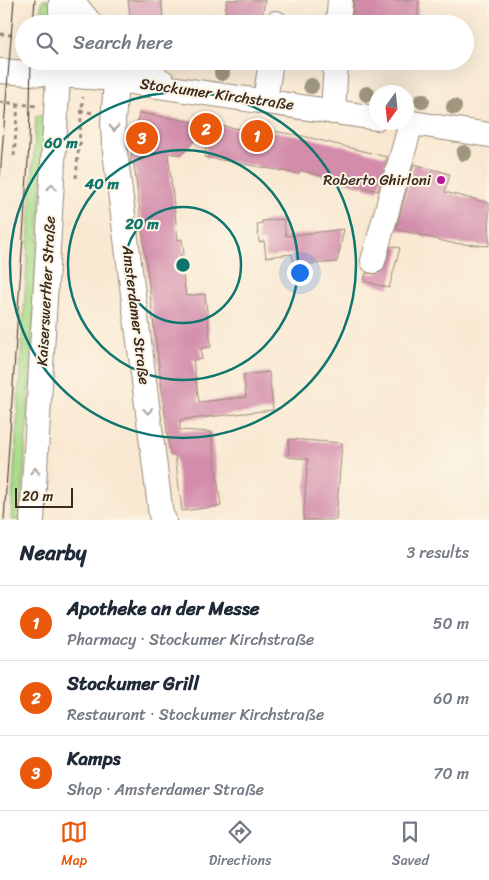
<!DOCTYPE html>
<meta charset="utf-8">
<style>
:root{--surface:#fff;--page:#f2f2f3;--text:#1f2937;--muted:#747a83;--line:#e0e1e3;--accent:#ea580c}
body{margin:0;font-family:Sriracha,sans-serif;background:var(--page);color:var(--text)}
.compass{position:absolute;left:369px;top:85px;width:45px;height:45px;border-radius:50%;background:var(--surface);box-shadow:0 5px 20px #0002;rotate:195deg}
.scale{position:absolute;left:15px;bottom:12px;width:58px;box-sizing:border-box;padding-left:5px;border:2px solid #3b2a1e;border-top:0;font-size:14px;line-height:18px;white-space:nowrap;color:#3b2a1e;-webkit-text-stroke:4px #fcf5e5;paint-order:stroke}
.you{position:absolute;left:299px;top:272px;width:18px;height:18px;margin:-12px;border:4px solid #fff;border-radius:50%;background:#1a73e8;box-shadow:0 0 0 8px #1a73e833}
.badge{display:grid;place-items:center;width:32px;height:32px;border-radius:50%;background:var(--accent);color:#fff;font-size:16px;font-weight:700}
.pin{position:absolute;translate:-50% -50%;border:2px solid #fff;box-shadow:0 1px 5px #0006}
.list{margin:0;padding:0;list-style:none}
h2{display:flex;justify-content:space-between;align-items:center;height:65px;margin:0;padding:0 20px;font-size:21px}
h2 small{font-size:16px;font-weight:400;color:var(--muted)}
.list li{display:grid;grid-template-columns:32px 1fr auto;gap:15px;align-items:center;box-sizing:border-box;height:75px;padding:0 20px;border-top:1px solid var(--line)}
.list b{display:block;font-size:19px;white-space:nowrap}
.list p{margin:0;font-size:16px;white-space:nowrap;color:var(--muted)}
.list em{font-size:16px;font-style:normal;color:var(--muted)}
.icon{flex:none;width:28px;height:28px;fill:none;stroke:currentColor;stroke-width:2;stroke-linecap:round;stroke-linejoin:round}
.map{position:relative;flex:none;width:489px;height:520px;overflow:hidden}
.search{position:absolute;background:var(--surface);box-shadow:0 5px 20px #0002;left:15px;right:15px;top:15px;height:55px;display:flex;align-items:center;gap:12px;box-sizing:border-box;padding:0 18px;border-radius:28px;color:var(--muted);font-size:19px}
.sheet{height:290px;background:var(--surface)}
nav{display:flex;justify-content:space-around;align-items:center;box-sizing:border-box;height:70px;border-top:1px solid var(--line);background:var(--surface);font-size:14px;color:var(--muted)}
nav a{display:grid;justify-items:center;gap:2px}
nav .on{color:var(--accent)}
.map>svg:first-child{display:block}
.green{fill:#a8db8a;stroke:#728254}
.building{fill:#d38dab}
.lines{fill:none;stroke-linecap:round;stroke-linejoin:round}
.minor-casing{stroke:#9a8a78;stroke-width:26}
.path{stroke:#9a8a78;stroke-width:3;stroke-dasharray:4 4;stroke-linecap:butt}
.minor{stroke:#fff;stroke-width:24}
.tram{stroke:#3b2a1e;stroke-width:1}
.tree{fill:#9f987e}
.oneway{stroke:#a79f9a}
.ring{fill:none;stroke:#0f766e;stroke-width:2.5}
.poi-dot{fill:#b5179e;stroke:#fcf5e5;stroke-width:2}
.labels{text-anchor:middle;dominant-baseline:central;stroke-width:4;stroke-linejoin:round;paint-order:stroke}
.street-label{font-size:15px;fill:#3b2a1e;stroke:#fcf5e5}
.poi-label{font-size:15px;fill:#3b2a1e;stroke:#fcf5e5;text-anchor:end}
.centre{fill:#0f766e;stroke:#fcf5e5;stroke-width:2.5}
.ring-label{font-size:15px;text-anchor:middle;font-weight:bold;fill:#0f766e;stroke:#fcf5e5;stroke-width:4;stroke-linejoin:round;paint-order:stroke}
</style>
<div class="map">
<svg width="489" height="520" viewBox="0 0 489 520">
<rect width="100%" height="100%" fill="#fcf5e5"/>
<filter id="ink" filterUnits="userSpaceOnUse"><feTurbulence type="fractalNoise" baseFrequency=".02" numOctaves="2"/><feDisplacementMap in="SourceGraphic" scale="10" xChannelSelector="R" yChannelSelector="G"/><feConvolveMatrix kernelMatrix="1 2 1 2 8 2 1 2 1" color-interpolation-filters="sRGB"/></filter>
<filter id="wash" filterUnits="userSpaceOnUse"><feTurbulence type="fractalNoise" baseFrequency=".0096" numOctaves="4" result="noise"/><feDisplacementMap in="SourceGraphic" scale="20" xChannelSelector="R" yChannelSelector="G"/><feGaussianBlur stdDeviation="1.12" result="paint"/><feColorMatrix in="noise" values="0 0 0 0 0 0 0 0 0 0 0 0 0 0 0 0 0 1.4 0 .05"/><feComposite in="paint" operator="in"/></filter>
<g filter="url(#wash)">
<rect width="100%" height="100%" fill="#f9e9d3"/>
<path class="green" d="M 42,0 L 54,0 L 52,23 L 40,22 Z
M 36,116 L 46,116 L 21,520 L 11,520 Z"/>
<g id="blocks">
<path class="building" d="M 128,0 L 161,0 L 164,24 L 131,24 Z
M 227,0 L 265,0 L 261,24 L 224,24 Z
M 354,0 L 419,0 L 417,24 L 352,24 Z
M 139,113 L 247,130 L 247,127 L 303,136 L 387,157 L 378,191 L 300,170 L 299,174 L 205,157 L 208,127 L 181,155 L 168,153 L 178,240 L 182,239 L 184,254 L 180,255 L 186,296 L 205,294 L 211,347 L 201,348 L 202,359 L 193,360 L 199,402 L 246,397 L 243,375 L 269,372 L 273,410 L 180,420 L 180,430 L 211,432 L 221,506 L 182,511 L 175,455 L 170,455 L 134,164 L 130,163 L 133,148 L 129,148 L 132,127 L 137,127 Z
M 414,164 L 450,174 L 445,192 L 489,203 L 489,246 L 451,243 L 396,229 Z
M 283,219 L 286,236 L 344,229 L 337,262 L 294,265 L 292,254 L 266,257 L 264,241 L 259,242 L 257,224 L 262,223 L 262,221 Z
M 391,246 L 400,248 L 389,288 L 364,281 L 366,273 L 376,274 L 383,270 Z
M 289,439 L 342,443 L 336,520 L 303,520 L 308,459 L 288,457 Z"/>
</g>
</g>
<g filter="url(#ink)">
<use href="#blocks" fill-opacity="0" stroke="#9a8a78" stroke-width="1"/>
<g class="lines">
<defs>
<path id="minor" d="M 71,0 L 91,24
M 61,24 L 61,0
M 276,24 L 276,23
M 338,24 L 340,0
M 131,61 L 163,82
M 0,71 L 103,78 L 376,118
M 116,80 L 113,123 L 114,144 L 161,515 L 164,520
M 265,101 L 271,61
M 333,112 L 336,61
M 406,122 L 489,135
M 373,261 L 411,123
M 32,520 L 59,61"/>
</defs>
<use href="#minor" class="minor-casing"/>
<path class="path" d="M 0,34 L 24,36
M 0,102 L 37,106
M 80,111 L 94,113
M 78,143 L 86,144
M 14,156 L 18,104
M 76,178 L 83,97"/>
<use href="#minor" class="minor"/>
<path class="tram" d="M 33,24 L 35,0
M 0,177 L 14,0
M 4,520 L 29,146 L 31,61"/>
</g>
<g class="tree">
<circle cx="222" cy="73" r="8"/>
<circle cx="311" cy="86" r="8"/>
<circle cx="367" cy="94" r="8"/>
<circle cx="422" cy="101" r="8"/>
<circle cx="454" cy="107" r="8"/>
<circle cx="464" cy="153" r="8"/>
</g>
<defs><path id="oneway-chevron" d="M-2-3.5L2.5 0L-2 3.5" fill="none" stroke-width="1.6" stroke-linecap="round" stroke-linejoin="round" transform="scale(1.25)"/></defs>
<g class="oneway">
<use href="#oneway-chevron" transform="translate(114 128) rotate(88)"/>
<use href="#oneway-chevron" transform="translate(52 187) rotate(-87)"/>
<use href="#oneway-chevron" transform="translate(148 411) rotate(83)"/>
<use href="#oneway-chevron" transform="translate(35 471) rotate(-87)"/>
</g>
</g>
<g class="ring">
<circle cx="183" cy="265" r="58"/>
<circle cx="183" cy="265" r="115"/>
<circle cx="183" cy="265" r="173"/>
</g>
<circle class="poi-dot" cx="441" cy="180" r="5"/>
<g class="labels">
<g class="street-label">
<text transform="translate(217 94) rotate(8)">Stockumer Kirchstraße</text>
<text transform="translate(46 291) rotate(-87)">Kaiserswerther Straße</text>
<text transform="translate(136 315) rotate(83)">Amsterdamer Straße</text>
</g>
<g class="poi-label">
<text x="431" y="180">Roberto Ghirloni</text>
</g>
</g>
<circle cx="183" cy="265" r="8" class="centre"/>
<g class="ring-label">
<text x="61" y="148">60 m</text>
<text x="102" y="189">40 m</text>
<text x="142" y="229">20 m</text>
</g>
</svg>
<svg class="compass" viewBox="-18 -18 36 36"><path d="M0-13l5 13h-10z" fill="#e53935"/><path d="M0 13l5-13h-10z" fill="#747a83"/></svg>
<div class="scale">20 m</div>
<div class="you"></div>
<div class="pin badge" style="left:257px;top:136px">1</div>
<div class="pin badge" style="left:206px;top:129px">2</div>
<div class="pin badge" style="left:142px;top:138px">3</div>
<div class="search"><svg class="icon" aria-label="search" viewBox="0 0 24 24"><circle cx="10" cy="10" r="6"/><path d="M15 15l6 6"/></svg>Search here</div>
</div>
<section class="sheet">
<h2>Nearby<small>3 results</small></h2>
<ul class="list">
<li><span class="badge">1</span><div><b>Apotheke an der Messe</b><p>Pharmacy · Stockumer Kirchstraße</p></div><em>50 m</em></li>
<li><span class="badge">2</span><div><b>Stockumer Grill</b><p>Restaurant · Stockumer Kirchstraße</p></div><em>60 m</em></li>
<li><span class="badge">3</span><div><b>Kamps</b><p>Shop · Amsterdamer Straße</p></div><em>70 m</em></li>
</ul>
</section>
<nav>
<a class="on"><svg class="icon" aria-label="map" viewBox="0 0 24 24"><path d="M3 6l6-2 6 2 6-2v14l-6 2-6-2-6 2zM9 4v14M15 6v14"/></svg>Map</a>
<a><svg class="icon" aria-label="directions" viewBox="0 0 24 24"><path d="M12 3l9 9-9 9-9-9zM9 14v-3h6M13 9l2 2-2 2"/></svg>Directions</a>
<a><svg class="icon" aria-label="saved" viewBox="0 0 24 24"><path d="M7 4h10v16l-5-4-5 4z"/></svg>Saved</a>
</nav>
